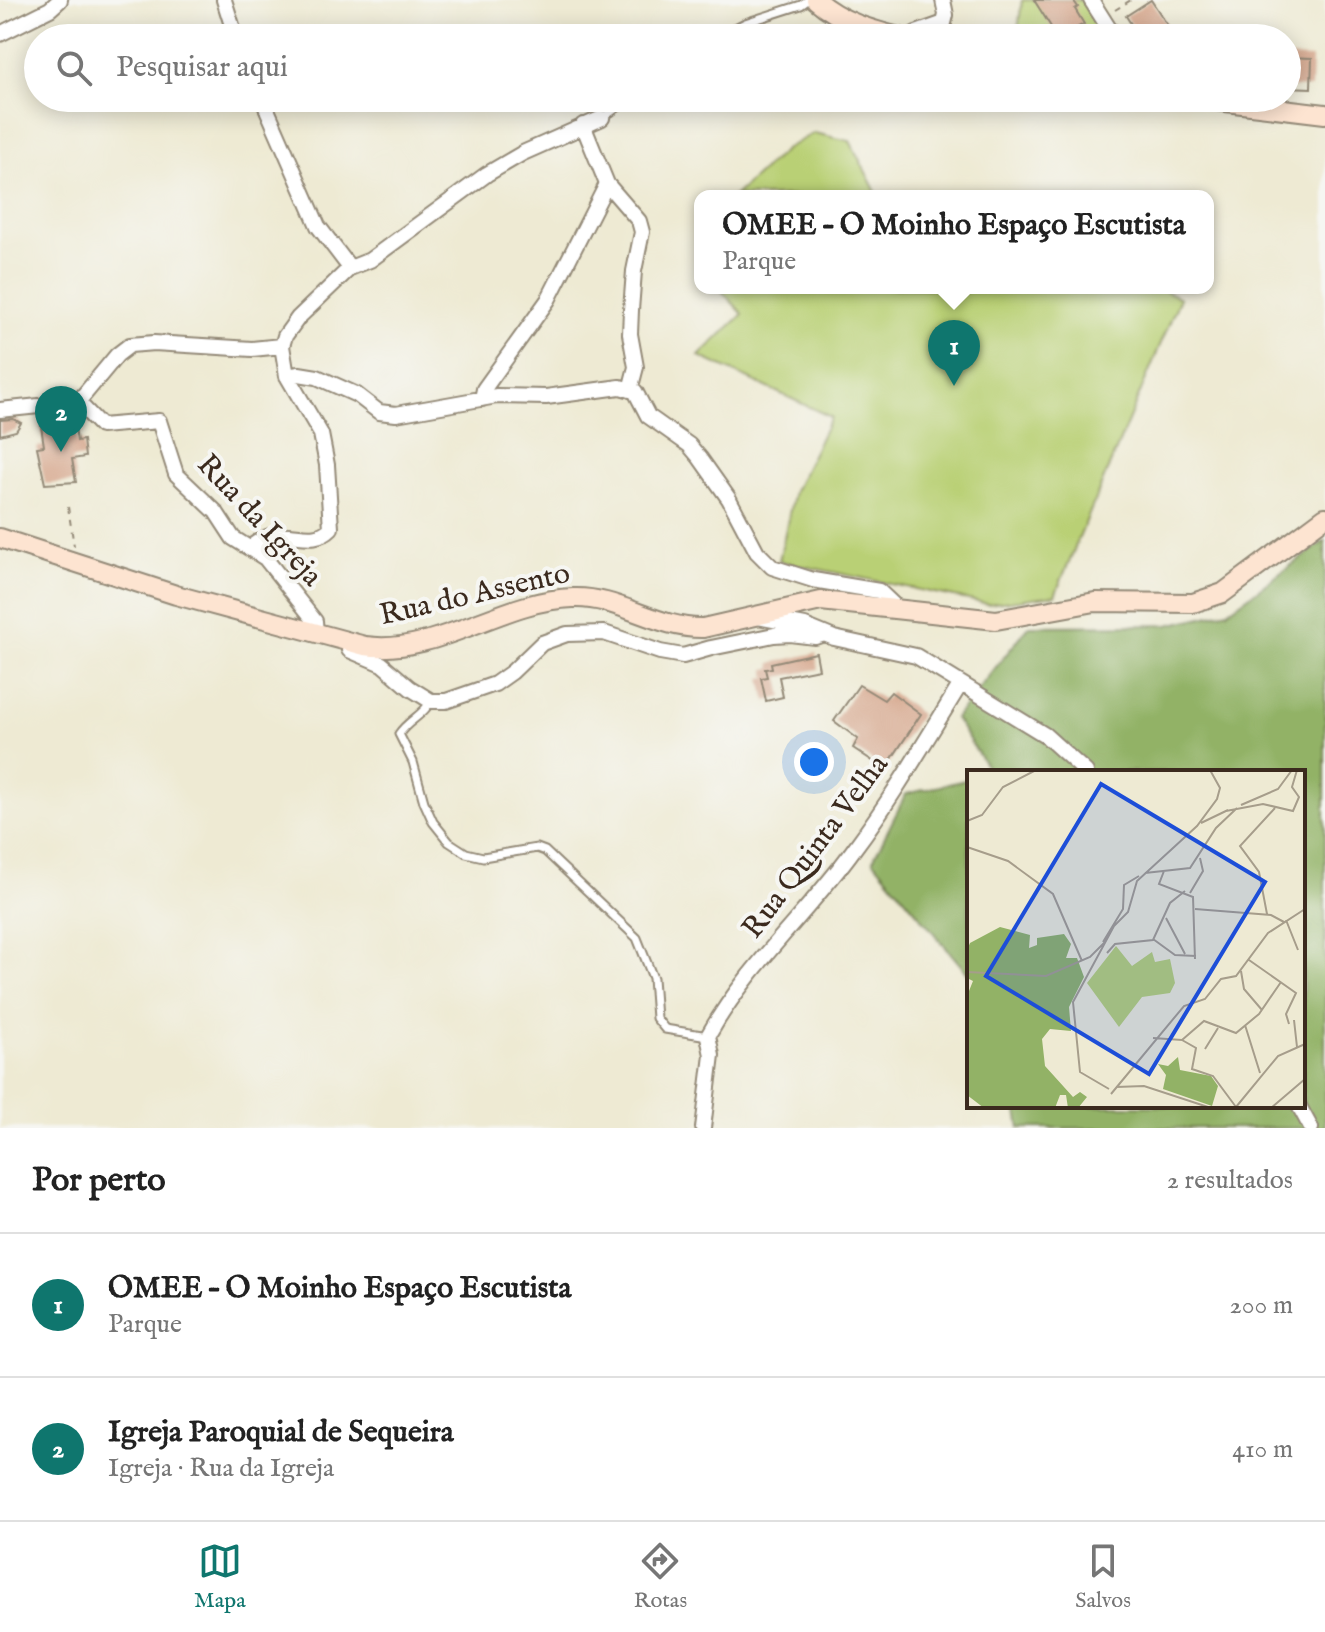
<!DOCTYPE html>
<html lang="pt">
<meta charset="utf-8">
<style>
:root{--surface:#fff;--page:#f6f6f6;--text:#222;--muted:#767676;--line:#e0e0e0;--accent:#0f766e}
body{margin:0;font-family:"IM FELL English",serif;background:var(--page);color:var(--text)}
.you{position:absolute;left:814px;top:762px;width:28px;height:28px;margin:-20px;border:6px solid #fff;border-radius:50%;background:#1a73e8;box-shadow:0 0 0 12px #1a73e833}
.badge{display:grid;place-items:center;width:52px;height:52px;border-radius:50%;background:var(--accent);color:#fff;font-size:26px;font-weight:700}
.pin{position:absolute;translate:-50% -66px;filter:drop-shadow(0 2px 4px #0008)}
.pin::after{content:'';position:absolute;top:42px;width:28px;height:24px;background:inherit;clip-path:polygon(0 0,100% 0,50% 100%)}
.popup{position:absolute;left:694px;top:190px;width:520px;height:104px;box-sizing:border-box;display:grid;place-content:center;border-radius:16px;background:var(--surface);filter:drop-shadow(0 2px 6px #0005);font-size:26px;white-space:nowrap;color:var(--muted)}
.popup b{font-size:30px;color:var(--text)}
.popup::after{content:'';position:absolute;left:50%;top:100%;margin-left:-16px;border:16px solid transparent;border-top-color:var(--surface)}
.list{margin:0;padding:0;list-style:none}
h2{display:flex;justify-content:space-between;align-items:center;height:104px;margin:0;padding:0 32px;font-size:34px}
h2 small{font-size:26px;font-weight:400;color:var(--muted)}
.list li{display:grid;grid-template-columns:52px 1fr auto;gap:24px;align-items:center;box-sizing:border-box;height:144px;padding:0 32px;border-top:2px solid var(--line)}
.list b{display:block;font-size:30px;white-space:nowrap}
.list p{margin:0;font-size:26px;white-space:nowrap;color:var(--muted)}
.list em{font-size:26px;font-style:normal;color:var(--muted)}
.icon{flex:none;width:44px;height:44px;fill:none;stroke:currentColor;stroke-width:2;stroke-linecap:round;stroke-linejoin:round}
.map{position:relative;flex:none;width:1325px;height:1128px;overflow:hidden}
.search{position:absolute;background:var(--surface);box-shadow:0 4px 20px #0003;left:24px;right:24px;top:24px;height:88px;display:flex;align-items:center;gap:20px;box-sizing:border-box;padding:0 28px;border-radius:44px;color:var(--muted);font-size:30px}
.sheet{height:392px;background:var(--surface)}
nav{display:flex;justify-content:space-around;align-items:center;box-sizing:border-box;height:112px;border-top:2px solid var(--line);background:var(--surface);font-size:22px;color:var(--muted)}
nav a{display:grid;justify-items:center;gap:4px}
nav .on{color:var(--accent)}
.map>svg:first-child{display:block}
.green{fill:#b9d074;stroke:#7a7d49;stroke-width:2}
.forest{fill:#92b266;stroke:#666e42;stroke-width:2}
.building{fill:#d5a58a}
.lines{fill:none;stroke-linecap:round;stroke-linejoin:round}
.lane-casing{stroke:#948a78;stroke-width:11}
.street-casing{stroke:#948a78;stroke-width:18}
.secondary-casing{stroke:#948a78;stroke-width:22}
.path{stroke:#948a78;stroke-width:2;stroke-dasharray:6 6;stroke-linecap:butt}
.lane{stroke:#fff;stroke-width:7}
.street{stroke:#fff;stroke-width:14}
.secondary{stroke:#fde4d1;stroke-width:18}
.labels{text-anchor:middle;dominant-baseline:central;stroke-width:8;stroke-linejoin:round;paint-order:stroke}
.street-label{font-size:30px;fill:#3b2a1e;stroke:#f6f6f2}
.inset-road{fill:none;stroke:#a69d8b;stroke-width:2}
.view{fill:#1d4ed8;fill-opacity:0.15;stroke:#1d4ed8;stroke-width:4}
.inset-edge{fill:none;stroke:#3b2a1e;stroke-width:4}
</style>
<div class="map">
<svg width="1325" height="1128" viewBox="0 0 1325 1128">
<rect width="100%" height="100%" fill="#f6f6f2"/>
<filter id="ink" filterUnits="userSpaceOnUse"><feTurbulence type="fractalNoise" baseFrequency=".0125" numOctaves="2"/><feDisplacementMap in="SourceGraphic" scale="16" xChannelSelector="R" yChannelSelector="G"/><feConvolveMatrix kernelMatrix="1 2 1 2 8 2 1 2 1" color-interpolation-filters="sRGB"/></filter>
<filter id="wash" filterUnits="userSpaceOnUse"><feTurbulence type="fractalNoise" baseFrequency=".006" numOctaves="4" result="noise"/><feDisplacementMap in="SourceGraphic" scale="32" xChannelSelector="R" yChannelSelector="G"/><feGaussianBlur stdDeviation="1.8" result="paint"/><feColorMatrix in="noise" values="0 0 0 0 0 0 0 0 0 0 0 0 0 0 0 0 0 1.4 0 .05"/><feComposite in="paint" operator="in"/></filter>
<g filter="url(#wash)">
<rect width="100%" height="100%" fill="#eeead3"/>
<path class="green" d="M 1022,0 L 1081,0 L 1105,38 L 1017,38 Z
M 814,133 L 850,141 L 878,196 L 734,196 L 787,148 Z
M 719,288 L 1160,288 L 1180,298 L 1055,595 L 988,604 L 779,561 L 794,491 L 831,417 L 699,356 L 743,314 Z"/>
<path class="forest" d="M 1325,541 L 1325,1128 L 1020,1128 L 1016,1106 L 1303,1106 L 1303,772 L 990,772 L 955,718 L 1029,626 L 1168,625 L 1228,611 Z
M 969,779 L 969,975 L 873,860 L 906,794 Z"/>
<g id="blocks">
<path class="building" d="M 1034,0 L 1073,0 L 1078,7 L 1075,9 L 1084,24 L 1058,38 Z
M 1151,0 L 1172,32 L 1163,38 L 1140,38 L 1126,16 Z
M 1287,57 L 1312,58 L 1311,88 L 1287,87 Z
M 13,419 L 21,423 L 16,431 L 0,435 L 0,420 Z
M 74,421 L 77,441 L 83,440 L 85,457 L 72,459 L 76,482 L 45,484 L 37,447 L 44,446 L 41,426 Z
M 816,653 L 819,669 L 779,677 L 783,697 L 766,701 L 761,678 L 767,677 L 765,669 L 772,668 L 771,663 Z
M 859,685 L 884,700 L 891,692 L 921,714 L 885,769 L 853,748 L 858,739 L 834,721 Z"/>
</g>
</g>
<g filter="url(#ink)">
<use href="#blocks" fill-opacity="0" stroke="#948a78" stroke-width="2"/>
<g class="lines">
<defs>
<path id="lane" d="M 716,38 L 745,23 L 801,5 L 808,0
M 602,118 L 631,98
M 431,701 C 423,716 408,720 399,734 L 413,762 L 424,802 L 433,822 L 449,842 L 466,853 L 483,857 L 537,848 L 545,851 L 637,938 L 653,978 L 656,1018 L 665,1029 L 708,1036"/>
<path id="street" d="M 224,0 L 236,38
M 1091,0 L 1115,38
M 0,34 L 50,9 L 60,0
M 910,38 L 916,33 L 944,23 L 946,15 L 943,0
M 262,98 L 318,226 L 350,268
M 583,125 L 607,184 L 639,221 L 642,232 L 634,271 L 631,310 L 630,334 L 636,367 L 630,390
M 287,376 L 299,374 L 317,377 L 357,395 L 379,412 L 396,414 L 497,396 L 546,397 L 620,387 L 635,391 L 648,416 L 689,445 L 700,458 L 729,499 L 757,552 L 772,567 L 813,580 L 879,591 L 899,610
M 482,399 L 484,389 L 548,300 L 607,184
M 78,402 L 117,355 L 130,345 L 154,343 L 252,349 L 282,346
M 0,410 L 78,402 L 101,426 L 159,421 L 176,474 L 216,512 L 233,538 L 265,558 L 315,621 L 316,633
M 250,548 C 282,518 308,551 331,528 L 327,465 L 321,434 L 287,376 L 282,346 L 285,336 L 298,318 L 350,268 L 370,260 L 487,174 L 523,153 L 602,118
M 758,617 L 805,626 L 834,638 L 916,656 L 1045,735 L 1086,772
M 349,650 L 382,664 L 410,688 L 431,701 L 446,701 L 495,684 L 512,672 L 542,643 L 567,634 L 604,633 L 660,652 L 683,656 L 711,648 L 774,635 L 790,634 L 815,637 L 824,634
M 1299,1106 L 1311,1128
M 703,1128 L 712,1055 L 708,1036 C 747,966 808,913 854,849 C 893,797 926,740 960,685"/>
<path id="secondary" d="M 816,0 C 841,22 871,30 903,38
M 1192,98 L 1325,114
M 0,538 L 176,595 L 365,646 C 437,656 501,600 573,598 C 618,596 657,629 703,628 L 821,601 L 996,620 L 1095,602 L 1193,603 L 1223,593 L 1325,517"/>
</defs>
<use href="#lane" class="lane-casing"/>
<use href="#street" class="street-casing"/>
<use href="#secondary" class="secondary-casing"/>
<path class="path" d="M 1115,10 L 1131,0
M 68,507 L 74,546"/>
<use href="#lane" class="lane"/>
<use href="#street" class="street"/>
<use href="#secondary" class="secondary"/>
</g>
</g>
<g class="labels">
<g class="street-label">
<text transform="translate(259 521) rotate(47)">Rua da Igreja</text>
<text transform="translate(475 595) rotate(-13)">Rua do Assento</text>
<text transform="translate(816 847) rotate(-53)">Rua Quinta Velha</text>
</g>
</g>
<g transform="translate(967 770)">
<rect width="338" height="338" fill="#eeead3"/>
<path d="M 149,176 L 165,196 L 185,182 L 188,192 L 203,189 L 208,213 L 203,223 L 175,227 L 152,257 L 120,213 Z" fill="#b9d074"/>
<path d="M 33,157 L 63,165 L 62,178 L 70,175 L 70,168 L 97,164 L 104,174 L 99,188 L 110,188 L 117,207 L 102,237 L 104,261 L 83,259 L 75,269 L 78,296 L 106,327 L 113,322 L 120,327 L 111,338 L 101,338 L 99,325 L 93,325 L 88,338 L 17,338 L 0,325 L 0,226 L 6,211 L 0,208 L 0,180 L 3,173 ZM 211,287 L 213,300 L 244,306 L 251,316 L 245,336 L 196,319 L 199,305 L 191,294 L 201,296 Z" fill="#92b266"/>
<path class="inset-road" d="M 274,35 L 311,19 L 325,0M 259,41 L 296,34 L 326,41 L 332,27 L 325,17 L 330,0M 0,51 L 15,45 L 36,17 L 69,0M 234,53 L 261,40M 0,77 L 41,91 L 86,124 L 115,191M 197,101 L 192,114 L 226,127 L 228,189M 178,103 L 223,98 L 249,58 L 270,38M 223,123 L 236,101 L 233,88M 228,139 L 304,145 L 317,152M 300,144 L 292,102 L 273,76 L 308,38M 199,148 L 218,184M 319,150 L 331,180M 186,169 L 208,185 L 229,186M 136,172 L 156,139 L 157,115 L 172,106M 140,183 L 148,174 L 186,170 L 203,133 L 218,121M 282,190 L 329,223 L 319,244 L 322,254M 274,201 L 277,219 L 295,240M 0,202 L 79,206 L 123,187 L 139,171M 327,250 L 330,277M 278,255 L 293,303M 186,268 L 215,270 L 237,251 L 269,263 L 292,244 L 314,212M 215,270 L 229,278 L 225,299 L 246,306 L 269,337M 238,279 L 251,258M 149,317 L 177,316 L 244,338M 142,319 L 113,302 L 106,232 L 147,156 L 161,142 L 170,111 L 230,56 L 250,29 L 253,18 L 243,0M 144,324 L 217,236 L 238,229 L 254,209 L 269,206 L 301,163 L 338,139M 269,337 L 311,286 L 338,274M 304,338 L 338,309"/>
<path class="view" d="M 134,14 L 298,112 L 182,304 L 19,206 Z"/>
<rect width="338" height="338" class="inset-edge"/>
</g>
</svg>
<div class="you"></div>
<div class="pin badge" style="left:954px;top:386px">1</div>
<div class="popup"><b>OMEE – O Moinho Espaço Escutista</b>Parque</div>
<div class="pin badge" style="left:61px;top:452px">2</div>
<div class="search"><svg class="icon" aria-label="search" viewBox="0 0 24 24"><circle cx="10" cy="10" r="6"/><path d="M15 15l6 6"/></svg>Pesquisar aqui</div>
</div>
<section class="sheet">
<h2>Por perto<small>2 resultados</small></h2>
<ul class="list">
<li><span class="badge">1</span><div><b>OMEE – O Moinho Espaço Escutista</b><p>Parque</p></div><em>200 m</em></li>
<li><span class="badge">2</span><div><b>Igreja Paroquial de Sequeira</b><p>Igreja · Rua da Igreja</p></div><em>410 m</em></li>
</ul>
</section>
<nav>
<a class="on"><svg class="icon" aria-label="map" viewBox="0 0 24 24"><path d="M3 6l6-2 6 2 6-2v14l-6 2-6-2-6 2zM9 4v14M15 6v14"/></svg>Mapa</a>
<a><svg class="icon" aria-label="directions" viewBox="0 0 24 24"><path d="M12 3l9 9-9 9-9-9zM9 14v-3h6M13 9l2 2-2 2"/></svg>Rotas</a>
<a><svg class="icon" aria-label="saved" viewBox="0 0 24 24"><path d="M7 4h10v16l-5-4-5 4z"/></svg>Salvos</a>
</nav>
